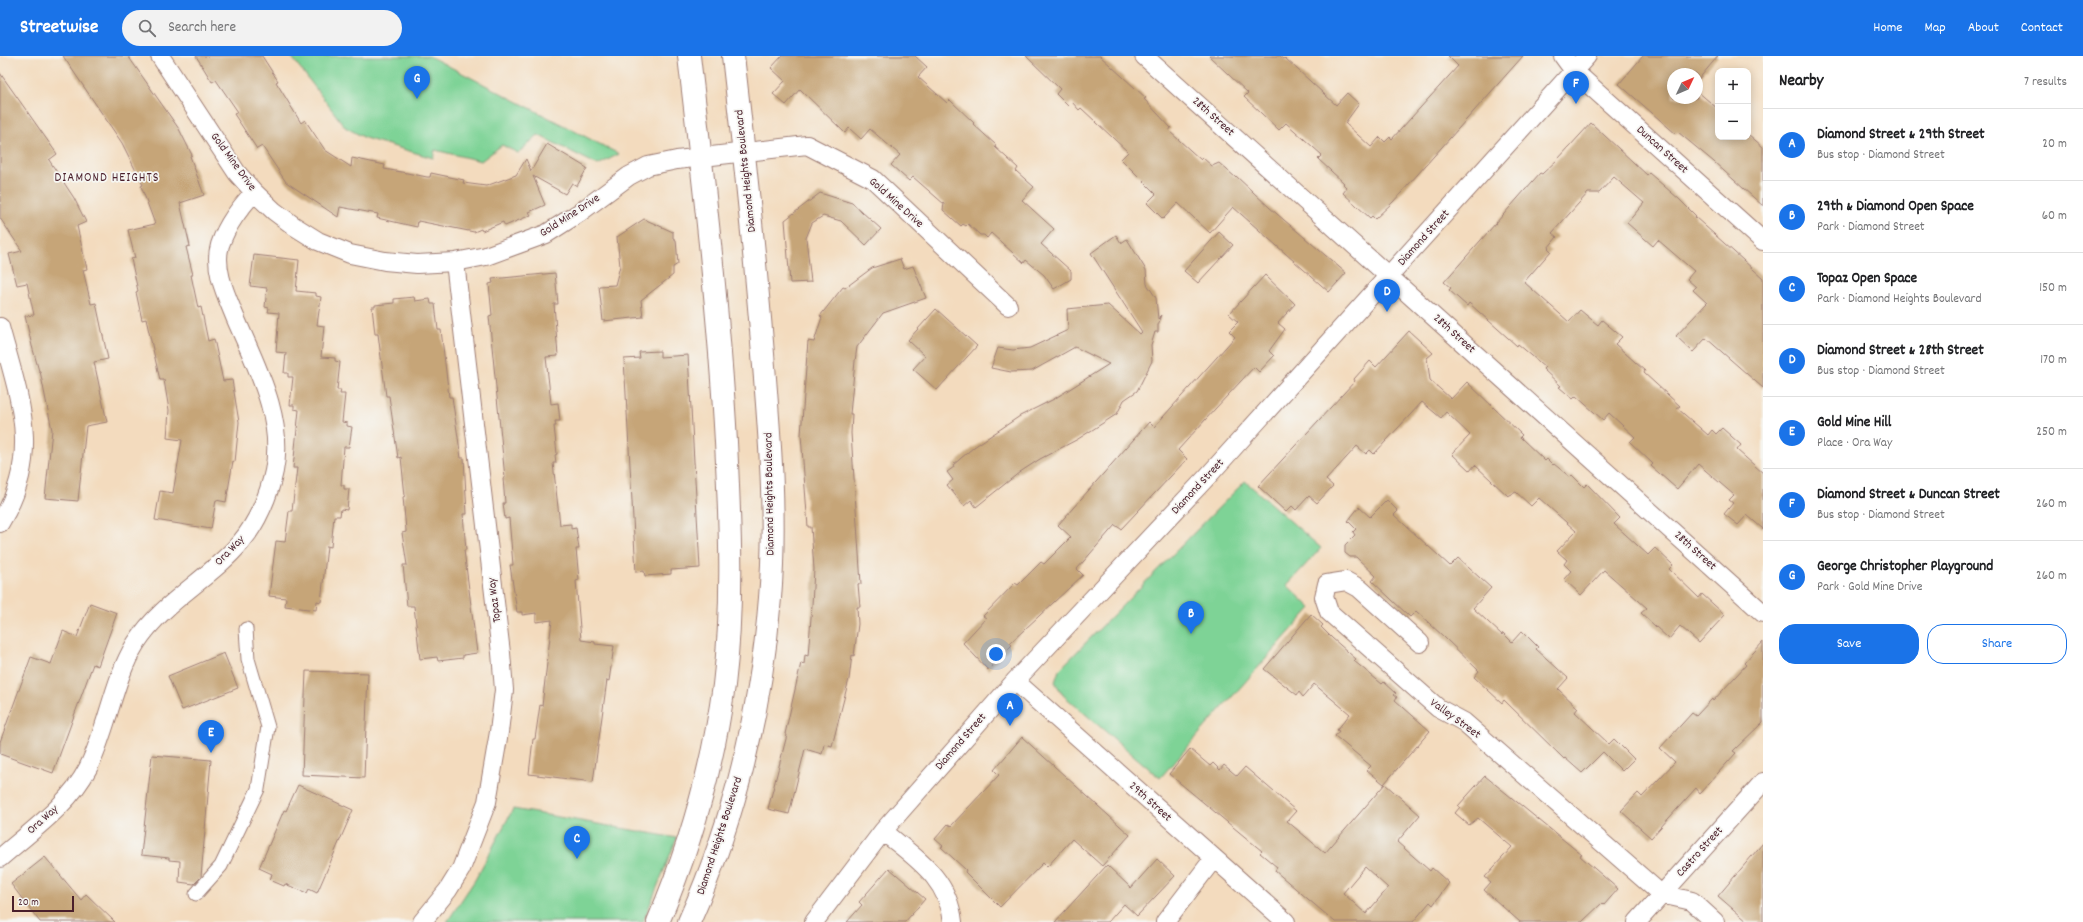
<!DOCTYPE html>
<meta charset="utf-8">
<style>
:root{--surface:#fff;--page:#f2f2f2;--text:#202124;--muted:#757577;--line:#e0e0e0;--accent:#1a73e8}
body{margin:0;font-family:Dekko,sans-serif;background:var(--page);color:var(--text)}
.controls{position:absolute;right:12px;top:12px;display:grid;overflow:hidden;border-radius:8px;box-shadow:0 2px 10px #0003}
.controls button{width:36px;height:36px;display:grid;place-items:center;padding:0;border:0;border-bottom:1px solid var(--line);background:var(--surface);color:var(--text);font:20px sans-serif}
.compass{position:absolute;left:1667px;top:12px;width:36px;height:36px;border-radius:50%;background:var(--surface);box-shadow:0 2px 10px #0003;rotate:46deg}
.scale{position:absolute;left:12px;bottom:10px;width:62px;box-sizing:border-box;padding-left:4px;border:2px solid #4a1f2b;border-top:0;font-size:11px;line-height:14px;white-space:nowrap;color:#4a1f2b;-webkit-text-stroke:3px #f6f6f2;paint-order:stroke}
.you{position:absolute;left:996px;top:598px;width:14px;height:14px;margin:-10px;border:3px solid #fff;border-radius:50%;background:#1a73e8;box-shadow:0 0 0 6px #1a73e833}
.badge{display:grid;place-items:center;width:26px;height:26px;border-radius:50%;background:var(--accent);color:#fff;font-size:13px;font-weight:700}
.pin{position:absolute;translate:-50% -33px;filter:drop-shadow(0 1px 2px #0008)}
.pin::after{content:'';position:absolute;top:21px;width:14px;height:12px;background:inherit;clip-path:polygon(0 0,100% 0,50% 100%)}
.list{margin:0;padding:0;list-style:none}
h2{display:flex;justify-content:space-between;align-items:center;height:52px;margin:0;padding:0 16px;font-size:17px}
h2 small{font-size:13px;font-weight:400;color:var(--muted)}
.list li{display:grid;grid-template-columns:26px 1fr auto;gap:12px;align-items:center;box-sizing:border-box;height:72px;padding:0 16px;border-top:1px solid var(--line)}
.list b{display:block;font-size:15px;white-space:nowrap}
.list p{margin:0;font-size:13px;white-space:nowrap;color:var(--muted)}
.list em{font-size:13px;font-style:normal;color:var(--muted)}
.actions{display:flex;gap:8px;padding:12px 16px}
.actions a{flex:1;padding:9px 0;border:1px solid var(--accent);border-radius:16px;text-align:center;font-size:14px;color:var(--accent)}
.actions .main{background:var(--accent);color:#fff}
.icon{flex:none;width:22px;height:22px;fill:none;stroke:currentColor;stroke-width:2;stroke-linecap:round;stroke-linejoin:round}
.map{position:relative;flex:none;width:1763px;height:866px;overflow:hidden}
header{display:flex;align-items:center;gap:24px;box-sizing:border-box;height:56px;padding:0 20px;background:var(--accent);color:#fff}
header strong{font-size:19px}
nav{display:flex;gap:22px;margin-inline-start:auto;font-size:14px}
.search{width:280px;height:36px;background:var(--page);display:flex;align-items:center;gap:10px;box-sizing:border-box;padding:0 14px;border-radius:22px;color:var(--muted);font-size:15px}
main{display:flex}
aside{flex:1;background:var(--surface)}
.map>svg:first-child{display:block}
.green{fill:#7ed396;stroke:#647960}
.building{fill:#c6a578;fill-rule:evenodd}
.lines{fill:none;stroke-linecap:round;stroke-linejoin:round}
.pedestrian-casing{stroke:#9e7d74;stroke-width:15}
.minor-casing{stroke:#9e7d74;stroke-width:20}
.secondary-casing{stroke:#9e7d74;stroke-width:24}
.pedestrian{stroke:#fff;stroke-width:13}
.minor{stroke:#fff;stroke-width:18}
.secondary{stroke:#fff;stroke-width:22}
.labels{text-anchor:middle;dominant-baseline:central;stroke-width:3.5;stroke-linejoin:round;paint-order:stroke}
.street-label{font-size:12px;fill:#4a1f2b;stroke:#f6f6f2}
.neighbourhood-label{font-size:13px;letter-spacing:1px;fill:#4a1f2b;stroke:#f6f6f2}
</style>
<header>
<strong>Streetwise</strong>
<div class="search"><svg class="icon" aria-label="search" viewBox="0 0 24 24"><circle cx="10" cy="10" r="6"/><path d="M15 15l6 6"/></svg>Search here</div>
<nav><a>Home</a><a>Map</a><a>About</a><a>Contact</a></nav>
</header>
<main>
<div class="map">
<svg width="1763" height="866" viewBox="0 0 1763 866">
<rect width="100%" height="100%" fill="#f6f6f2"/>
<filter id="ink" filterUnits="userSpaceOnUse"><feTurbulence type="fractalNoise" baseFrequency=".025" numOctaves="2"/><feDisplacementMap in="SourceGraphic" scale="8" xChannelSelector="R" yChannelSelector="G"/><feConvolveMatrix kernelMatrix="1 2 1 2 8 2 1 2 1" color-interpolation-filters="sRGB"/></filter>
<filter id="wash" filterUnits="userSpaceOnUse"><feTurbulence type="fractalNoise" baseFrequency=".012" numOctaves="4" result="noise"/><feDisplacementMap in="SourceGraphic" scale="16" xChannelSelector="R" yChannelSelector="G"/><feGaussianBlur stdDeviation="0.9" result="paint"/><feColorMatrix in="noise" values="0 0 0 0 0 0 0 0 0 0 0 0 0 0 0 0 0 1.4 0 .05"/><feComposite in="paint" operator="in"/></filter>
<g filter="url(#wash)">
<rect width="100%" height="100%" fill="#f3dbbe"/>
<path class="green" d="M 291,0 L 429,0 L 619,98 L 598,109 L 538,79 L 518,97 L 502,89 L 481,105 L 435,94 L 433,102 L 365,82 L 345,71 Z
M 1245,425 L 1321,492 L 1287,529 L 1311,552 L 1160,722 L 1063,639 L 1055,626 L 1059,614 Z
M 513,753 L 677,782 L 643,866 L 447,866 L 475,824 Z"/>
<g id="blocks">
<path class="building" d="M 63,0 L 128,0 L 179,73 L 192,99 L 190,100 L 204,139 L 180,147 L 190,190 L 186,191 L 193,219 L 191,219 L 198,252 L 201,251 L 208,285 L 214,283 L 223,325 L 232,324 L 239,366 L 235,406 L 233,405 L 226,446 L 216,444 L 211,473 L 155,464 L 160,435 L 173,437 L 182,384 L 167,382 L 169,354 L 164,324 L 160,324 L 146,263 L 142,264 L 136,236 L 138,235 L 131,203 L 135,202 L 128,174 L 155,168 L 141,130 L 143,129 L 122,87 Z
M 196,0 L 262,0 L 278,25 L 276,26 L 301,67 L 305,64 L 325,94 L 351,111 L 352,102 L 385,109 L 384,113 L 407,117 L 427,121 L 430,121 L 431,117 L 464,124 L 463,127 L 486,130 L 516,119 L 526,103 L 531,115 L 547,88 L 587,112 L 577,130 L 572,127 L 565,138 L 533,120 L 545,149 L 529,156 L 531,159 L 505,170 L 503,166 L 482,175 L 481,173 L 474,176 L 418,165 L 417,171 L 377,162 L 378,158 L 340,151 L 338,161 L 286,126 L 262,90 L 257,93 L 234,58 L 238,56 L 216,24 L 212,26 Z
M 782,0 L 915,0 L 927,11 L 918,21 L 947,47 L 950,44 L 974,67 L 973,68 L 996,89 L 995,91 L 1018,112 L 1016,115 L 1034,131 L 1022,144 L 1054,173 L 1041,188 L 1071,215 L 1071,223 L 1054,233 L 1044,219 L 1026,204 L 1024,207 L 991,177 L 987,182 L 984,179 L 980,179 L 968,168 L 966,170 L 963,168 L 961,170 L 943,154 L 944,148 L 913,121 L 909,125 L 891,109 L 900,99 L 870,73 L 861,83 L 849,72 L 845,77 L 800,33 L 786,49 L 773,38 L 785,25 L 771,12 Z
M 1026,0 L 1100,0 L 1146,42 L 1144,43 L 1171,72 L 1169,75 L 1201,104 L 1203,102 L 1212,110 L 1219,107 L 1235,121 L 1236,120 L 1270,152 L 1346,217 L 1329,236 L 1233,151 L 1210,177 L 1178,147 L 1163,163 L 1147,147 L 1156,138 L 1121,103 L 1128,96 L 1081,52 L 1079,54 L 1072,46 L 1068,50 L 1056,38 L 1060,33 Z
M 1209,0 L 1280,0 L 1284,3 L 1285,2 L 1336,49 L 1347,37 L 1359,48 L 1345,67 L 1371,91 L 1380,81 L 1385,86 L 1390,81 L 1392,83 L 1458,10 L 1448,0 L 1523,0 L 1393,146 L 1375,163 L 1372,160 L 1370,162 L 1343,137 L 1347,132 L 1343,128 L 1344,127 L 1318,103 L 1322,99 L 1286,67 L 1279,74 L 1244,41 L 1248,37 Z
M 1643,0 L 1718,0 L 1697,25 L 1697,18 L 1673,18 L 1673,42 L 1697,42 L 1697,35 L 1718,53 L 1718,81 L 1748,81 L 1748,78 L 1763,91 L 1763,150 L 1714,106 L 1678,76 L 1676,78 L 1619,28 Z
M 0,17 L 57,98 L 49,104 L 74,142 L 86,166 L 77,170 L 87,213 L 83,214 L 91,248 L 96,247 L 108,303 L 94,306 L 107,366 L 86,370 L 78,445 L 45,442 L 52,374 L 40,315 L 39,315 L 32,290 L 25,260 L 34,259 L 27,227 L 17,229 L 9,198 L 22,195 L 0,162 Z
M 1591,67 L 1647,119 L 1649,117 L 1679,143 L 1696,160 L 1695,161 L 1763,222 L 1763,332 L 1706,282 L 1693,296 L 1676,280 L 1707,247 L 1693,234 L 1696,231 L 1687,223 L 1694,215 L 1658,184 L 1653,190 L 1627,167 L 1644,147 L 1614,121 L 1599,137 L 1588,137 L 1552,177 L 1557,181 L 1548,192 L 1551,195 L 1524,226 L 1569,266 L 1580,254 L 1598,269 L 1602,264 L 1622,281 L 1615,288 L 1645,315 L 1644,317 L 1680,350 L 1677,352 L 1708,379 L 1712,374 L 1716,378 L 1722,372 L 1741,389 L 1737,394 L 1763,417 L 1763,473 L 1747,459 L 1738,469 L 1724,458 L 1733,447 L 1729,444 L 1734,439 L 1698,408 L 1677,433 L 1651,410 L 1653,408 L 1630,386 L 1635,381 L 1609,357 L 1603,364 L 1576,340 L 1573,343 L 1559,331 L 1561,330 L 1543,313 L 1545,311 L 1518,288 L 1517,290 L 1469,247 L 1467,250 L 1449,234 L 1451,232 L 1444,226 L 1540,117 L 1542,118 L 1558,103 Z
M 820,137 L 852,147 L 881,173 L 866,189 L 841,165 L 823,160 L 812,167 L 806,182 L 811,226 L 790,227 L 785,164 Z
M 644,163 L 673,176 L 673,182 L 676,184 L 678,208 L 673,211 L 673,219 L 641,244 L 643,261 L 603,265 L 599,230 L 615,229 L 620,210 L 617,181 Z
M 1219,176 L 1233,189 L 1198,227 L 1184,215 Z
M 1116,179 L 1121,187 L 1127,183 L 1146,214 L 1147,228 L 1156,242 L 1158,263 L 1162,259 L 1158,269 L 1158,276 L 1155,276 L 1151,289 L 1152,305 L 1137,335 L 1124,344 L 1117,358 L 1078,383 L 1040,403 L 1020,416 L 976,451 L 971,444 L 964,450 L 947,429 L 953,424 L 947,416 L 954,411 L 953,409 L 974,391 L 1020,360 L 1054,343 L 1109,308 L 1075,291 L 1032,315 L 1011,316 L 991,312 L 998,292 L 1013,294 L 1030,292 L 1068,274 L 1067,253 L 1108,249 L 1140,278 L 1142,276 L 1091,197 Z
M 254,199 L 299,204 L 296,235 L 316,237 L 316,240 L 321,241 L 317,269 L 324,270 L 321,301 L 335,302 L 335,305 L 340,306 L 337,334 L 341,334 L 340,338 L 345,338 L 342,366 L 347,367 L 347,370 L 352,371 L 349,391 L 344,391 L 341,429 L 344,429 L 344,433 L 349,433 L 347,454 L 341,453 L 340,460 L 334,460 L 331,491 L 327,490 L 321,546 L 317,545 L 316,554 L 285,550 L 286,542 L 269,540 L 276,485 L 285,486 L 289,455 L 292,455 L 297,412 L 293,412 L 299,354 L 294,353 L 294,349 L 290,349 L 293,321 L 288,321 L 288,317 L 284,317 L 286,297 L 276,296 L 279,257 L 268,256 L 269,252 L 265,251 L 267,232 L 250,230 Z
M 900,203 L 904,213 L 913,210 L 926,242 L 883,257 L 857,291 L 855,305 L 850,358 L 852,358 L 851,377 L 861,528 L 858,528 L 860,551 L 857,551 L 858,568 L 854,600 L 852,599 L 849,623 L 832,690 L 824,688 L 822,698 L 805,693 L 789,758 L 768,753 L 787,679 L 785,678 L 801,607 L 804,608 L 805,599 L 808,600 L 812,549 L 814,513 L 811,471 L 808,471 L 807,458 L 801,379 L 808,285 L 814,286 L 822,261 L 820,260 L 843,231 L 845,232 L 872,212 Z
M 555,217 L 558,248 L 554,248 L 558,300 L 546,301 L 551,348 L 558,347 L 560,365 L 555,365 L 556,370 L 554,370 L 557,398 L 555,399 L 556,407 L 553,407 L 560,469 L 571,468 L 571,473 L 576,472 L 579,493 L 576,493 L 579,524 L 576,525 L 581,584 L 595,586 L 595,588 L 614,590 L 609,625 L 607,624 L 593,726 L 529,718 L 533,683 L 535,683 L 540,649 L 542,650 L 552,564 L 536,566 L 536,557 L 522,559 L 522,556 L 517,556 L 510,509 L 513,509 L 509,462 L 505,463 L 503,447 L 505,447 L 503,422 L 505,422 L 489,260 L 492,259 L 489,228 L 493,227 L 492,223 Z
M 1265,219 L 1295,248 L 1278,267 L 1285,273 L 1269,295 L 1274,300 L 1259,316 L 1254,311 L 1215,353 L 1178,394 L 1187,403 L 1121,473 L 1115,469 L 1077,513 L 1083,519 L 1010,587 L 1012,589 L 988,614 L 963,587 L 986,562 L 983,560 L 1015,527 L 1018,529 L 1041,506 L 1044,508 L 1071,481 L 1058,469 L 1149,366 L 1154,371 L 1235,281 L 1229,275 L 1238,266 L 1229,258 Z
M 414,241 L 415,245 L 430,243 L 431,248 L 435,248 L 438,274 L 441,274 L 449,341 L 452,341 L 461,402 L 464,402 L 467,458 L 463,458 L 466,494 L 464,494 L 477,597 L 463,599 L 463,602 L 438,605 L 437,601 L 420,603 L 414,550 L 407,550 L 403,509 L 407,509 L 402,477 L 406,476 L 406,474 L 403,441 L 405,440 L 401,401 L 398,402 L 389,340 L 386,340 L 378,278 L 375,278 L 372,251 L 375,251 L 375,249 L 394,247 L 394,243 Z
M 936,253 L 977,290 L 937,334 L 913,313 L 925,300 L 908,284 Z
M 1409,275 L 1433,297 L 1427,302 L 1430,324 L 1451,343 L 1467,326 L 1522,379 L 1520,381 L 1545,405 L 1547,403 L 1553,409 L 1554,408 L 1570,421 L 1572,419 L 1584,431 L 1587,428 L 1620,462 L 1614,468 L 1648,499 L 1655,492 L 1673,509 L 1669,513 L 1699,542 L 1702,538 L 1725,559 L 1699,587 L 1680,570 L 1669,583 L 1641,557 L 1647,552 L 1604,514 L 1581,539 L 1564,523 L 1571,515 L 1564,508 L 1567,504 L 1557,495 L 1576,475 L 1539,442 L 1531,450 L 1516,436 L 1508,440 L 1475,409 L 1470,415 L 1452,398 L 1470,379 L 1446,356 L 1441,362 L 1422,346 L 1374,398 L 1370,394 L 1366,398 L 1357,390 L 1326,424 L 1333,430 L 1317,447 L 1309,440 L 1296,454 L 1292,450 L 1286,456 L 1258,430 L 1355,325 L 1354,323 L 1370,305 L 1376,311 Z
M 660,295 L 660,301 L 688,299 L 700,512 L 671,514 L 671,518 L 645,520 L 644,515 L 636,516 L 624,303 L 640,302 L 639,296 Z
M 1387,444 L 1398,455 L 1394,459 L 1450,510 L 1458,502 L 1491,532 L 1473,552 L 1502,579 L 1503,577 L 1512,586 L 1522,575 L 1538,591 L 1536,593 L 1568,622 L 1558,633 L 1578,652 L 1575,656 L 1609,688 L 1614,683 L 1634,703 L 1622,715 L 1603,696 L 1582,717 L 1565,702 L 1564,703 L 1504,644 L 1502,647 L 1474,621 L 1479,615 L 1444,581 L 1416,555 L 1410,561 L 1372,525 L 1376,520 L 1356,501 L 1350,501 L 1345,497 L 1345,489 L 1355,479 L 1353,476 L 1356,473 L 1348,465 L 1359,451 L 1370,461 Z
M 90,547 L 117,557 L 98,610 L 93,608 L 53,717 L 0,698 L 0,686 L 31,601 L 51,608 L 63,575 L 77,581 Z
M 1311,558 L 1323,569 L 1321,571 L 1332,582 L 1356,603 L 1354,605 L 1382,628 L 1384,626 L 1396,637 L 1394,639 L 1397,641 L 1395,644 L 1430,675 L 1384,728 L 1367,714 L 1371,710 L 1335,680 L 1339,675 L 1337,674 L 1350,658 L 1314,628 L 1303,641 L 1299,636 L 1297,639 L 1264,613 Z
M 1763,586 L 1763,666 L 1733,695 L 1736,697 L 1700,737 L 1696,732 L 1651,782 L 1621,755 L 1638,737 L 1642,741 L 1675,706 L 1660,692 L 1692,657 L 1696,660 L 1712,643 L 1713,645 L 1746,609 L 1744,607 Z
M 224,597 L 238,632 L 182,654 L 168,620 Z
M 306,615 L 368,617 L 364,722 L 302,719 Z
M 1022,681 L 1130,779 L 1102,810 L 1072,783 L 1047,811 L 1043,807 L 1000,851 L 965,816 L 966,814 L 941,791 L 943,790 L 935,783 L 948,768 L 951,770 L 999,719 L 994,714 Z
M 1190,693 L 1210,710 L 1213,707 L 1220,714 L 1224,709 L 1237,720 L 1245,711 L 1296,755 L 1287,765 L 1325,797 L 1385,728 L 1420,759 L 1397,786 L 1430,815 L 1432,812 L 1449,827 L 1433,849 L 1430,846 L 1413,866 L 1335,866 L 1275,815 L 1277,811 L 1260,797 L 1262,795 L 1169,718 ZM 1365,811 L 1388,832 L 1366,858 L 1343,837 Z
M 152,699 L 211,704 L 201,821 L 194,828 L 179,826 L 180,805 L 169,804 L 169,802 L 141,799 Z
M 1485,720 L 1582,799 L 1580,800 L 1618,833 L 1604,849 L 1602,847 L 1582,866 L 1520,866 L 1484,834 L 1491,826 L 1485,821 L 1512,791 L 1478,762 L 1469,769 L 1455,757 L 1460,751 L 1458,750 Z
M 298,729 L 353,754 L 317,837 L 309,833 L 307,837 L 285,828 L 284,830 L 270,824 L 272,818 L 259,812 L 284,754 L 286,755 Z
M 1763,787 L 1763,866 L 1748,866 L 1718,840 Z
M 45,801 L 81,844 L 86,838 L 115,866 L 40,866 L 11,828 Z
M 1157,803 L 1175,820 L 1137,860 L 1124,848 L 1108,866 L 1055,866 L 1107,809 L 1131,832 Z
M 889,812 L 925,843 L 905,866 L 847,866 L 862,849 L 859,846 Z"/>
</g>
</g>
<g filter="url(#ink)">
<use href="#blocks" fill-opacity="0" stroke="#9e7d74" stroke-width="1"/>
<g class="lines">
<defs>
<path id="pedestrian" d="M 196,838 L 221,810 L 258,733 L 268,671 L 248,603 L 246,573"/>
<path id="minor" d="M 160,0 L 237,117 L 254,136 L 274,155 L 294,170 L 318,185 L 350,198 L 385,205 L 417,208 L 455,206 L 486,200 L 546,178 L 579,157 L 629,120 L 648,110 L 677,104 L 807,89 L 873,123 L 1008,250
M 1144,0 L 1763,557
M 1563,0 L 1574,15 L 1763,185
M 0,271 C 19,342 43,398 0,467
M 1420,587 L 1359,532 L 1346,525 L 1327,528 L 1324,541 L 1329,556 L 1438,652 L 1464,666 L 1661,838 L 1692,845 L 1715,866
M 1015,625 L 1286,866
M 883,775 C 915,802 948,821 953,866
M 0,802 C 31,775 69,749 88,712 C 108,672 113,624 136,587 C 163,545 210,523 241,486 C 257,467 269,439 274,415 C 285,362 255,308 235,261 C 226,239 213,212 220,189 C 227,168 240,152 254,136
M 422,866 L 448,834 L 461,813 L 487,746 L 499,676 L 504,634 L 501,597 L 455,206
M 814,866 L 883,775 L 1015,625 L 1207,421 L 1587,0
M 1165,866 L 1214,802
M 1637,866 L 1763,726"/>
<path id="secondary" d="M 658,866 C 690,791 713,710 724,629 C 734,548 730,467 726,386 C 719,257 704,129 689,0
M 689,866 C 735,763 761,654 770,542 C 777,457 769,370 762,286 C 754,190 744,95 733,0"/>
</defs>
<use href="#pedestrian" class="pedestrian-casing"/>
<use href="#minor" class="minor-casing"/>
<use href="#secondary" class="secondary-casing"/>
<use href="#pedestrian" class="pedestrian"/>
<use href="#minor" class="minor"/>
<use href="#secondary" class="secondary"/>
</g>
</g>
<g class="labels">
<g class="street-label">
<text transform="translate(1213 61) rotate(42)">28th Street</text>
<text transform="translate(1662 94) rotate(42)">Duncan Street</text>
<text transform="translate(233 106) rotate(54)">Gold Mine Drive</text>
<text transform="translate(746 115) rotate(-96)">Diamond Heights Boulevard</text>
<text transform="translate(896 147) rotate(42)">Gold Mine Drive</text>
<text transform="translate(570 160) rotate(-33)">Gold Mine Drive</text>
<text transform="translate(1424 182) rotate(-48)">Diamond Street</text>
<text transform="translate(1454 278) rotate(42)">28th Street</text>
<text transform="translate(1198 431) rotate(-47)">Diamond Street</text>
<text transform="translate(770 438) rotate(-91)">Diamond Heights Boulevard</text>
<text transform="translate(230 495) rotate(-46)">Ora Way</text>
<text transform="translate(1695 495) rotate(42)">28th Street</text>
<text transform="translate(495 544) rotate(-97)">Topaz Way</text>
<text transform="translate(1455 663) rotate(36)">Valley Street</text>
<text transform="translate(961 686) rotate(-49)">Diamond Street</text>
<text transform="translate(1150 746) rotate(42)">29th Street</text>
<text transform="translate(43 764) rotate(-42)">Ora Way</text>
<text transform="translate(720 780) rotate(-72)">Diamond Heights Boulevard</text>
<text transform="translate(1700 796) rotate(-48)">Castro Street</text>
</g>
<g class="neighbourhood-label">
<text x="107" y="122">DIAMOND HEIGHTS</text>
</g>
</g>
</svg>
<div class="controls">
<button>+</button>
<button>−</button>
</div>
<svg class="compass" viewBox="-18 -18 36 36"><path d="M0-13l5 13h-10z" fill="#e53935"/><path d="M0 13l5-13h-10z" fill="#757577"/></svg>
<div class="scale">20 m</div>
<div class="you"></div>
<div class="pin badge" style="left:1010px;top:670px">A</div>
<div class="pin badge" style="left:1191px;top:578px">B</div>
<div class="pin badge" style="left:577px;top:803px">C</div>
<div class="pin badge" style="left:1387px;top:256px">D</div>
<div class="pin badge" style="left:211px;top:697px">E</div>
<div class="pin badge" style="left:1576px;top:48px">F</div>
<div class="pin badge" style="left:417px;top:43px">G</div>
</div>
<aside>
<h2>Nearby<small>7 results</small></h2>
<ul class="list">
<li><span class="badge">A</span><div><b>Diamond Street &amp; 29th Street</b><p>Bus stop · Diamond Street</p></div><em>20 m</em></li>
<li><span class="badge">B</span><div><b>29th &amp; Diamond Open Space</b><p>Park · Diamond Street</p></div><em>60 m</em></li>
<li><span class="badge">C</span><div><b>Topaz Open Space</b><p>Park · Diamond Heights Boulevard</p></div><em>150 m</em></li>
<li><span class="badge">D</span><div><b>Diamond Street &amp; 28th Street</b><p>Bus stop · Diamond Street</p></div><em>170 m</em></li>
<li><span class="badge">E</span><div><b>Gold Mine Hill</b><p>Place · Ora Way</p></div><em>250 m</em></li>
<li><span class="badge">F</span><div><b>Diamond Street &amp; Duncan Street</b><p>Bus stop · Diamond Street</p></div><em>260 m</em></li>
<li><span class="badge">G</span><div><b>George Christopher Playground</b><p>Park · Gold Mine Drive</p></div><em>260 m</em></li>
</ul>
<div class="actions"><a class="main">Save</a><a>Share</a></div>
</aside>
</main>
